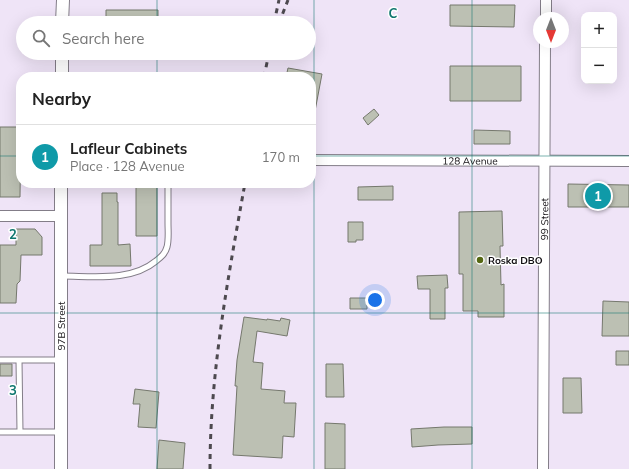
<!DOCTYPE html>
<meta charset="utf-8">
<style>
:root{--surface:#fff;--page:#f6f6f6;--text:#222;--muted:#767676;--line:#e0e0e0;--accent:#db2777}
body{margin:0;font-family:Mulish,sans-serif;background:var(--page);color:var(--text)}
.controls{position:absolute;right:12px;top:12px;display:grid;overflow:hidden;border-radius:8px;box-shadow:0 4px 16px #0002}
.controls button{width:36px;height:36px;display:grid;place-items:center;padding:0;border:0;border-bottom:1px solid var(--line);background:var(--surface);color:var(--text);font:20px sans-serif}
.compass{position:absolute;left:533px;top:12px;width:36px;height:36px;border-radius:50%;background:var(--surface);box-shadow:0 4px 16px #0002;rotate:180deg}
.you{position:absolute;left:375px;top:300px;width:14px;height:14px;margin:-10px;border:3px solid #fff;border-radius:50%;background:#1a73e8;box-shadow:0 0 0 6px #1a73e833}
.badge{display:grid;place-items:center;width:26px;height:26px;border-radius:50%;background:var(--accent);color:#fff;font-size:13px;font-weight:700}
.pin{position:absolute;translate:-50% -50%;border:2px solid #fff;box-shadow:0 1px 4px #0006}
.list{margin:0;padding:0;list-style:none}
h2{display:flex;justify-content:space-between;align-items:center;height:52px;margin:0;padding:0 16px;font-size:17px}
h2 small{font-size:13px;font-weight:400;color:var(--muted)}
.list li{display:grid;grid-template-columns:26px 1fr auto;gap:12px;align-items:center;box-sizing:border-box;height:64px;padding:0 16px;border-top:1px solid var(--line)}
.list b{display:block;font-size:15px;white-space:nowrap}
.list p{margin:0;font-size:13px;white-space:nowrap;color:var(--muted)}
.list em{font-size:13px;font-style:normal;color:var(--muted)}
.icon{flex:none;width:22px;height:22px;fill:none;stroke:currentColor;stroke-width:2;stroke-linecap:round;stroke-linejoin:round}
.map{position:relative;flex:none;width:629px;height:469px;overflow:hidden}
.search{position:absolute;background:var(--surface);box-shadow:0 4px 16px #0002;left:16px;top:16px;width:300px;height:44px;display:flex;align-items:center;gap:10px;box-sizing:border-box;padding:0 14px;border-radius:22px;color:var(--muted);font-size:15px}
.panel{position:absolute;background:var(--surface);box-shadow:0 4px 16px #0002;left:16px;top:72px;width:300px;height:116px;border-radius:16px}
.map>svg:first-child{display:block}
.built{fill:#efe4f7;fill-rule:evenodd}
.building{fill:#bcc0b3;stroke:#75786d}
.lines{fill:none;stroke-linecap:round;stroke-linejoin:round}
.service-casing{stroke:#837d88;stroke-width:7}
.minor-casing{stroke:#837d88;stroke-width:12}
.tertiary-casing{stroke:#837d88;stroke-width:14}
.service{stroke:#fff;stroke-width:5}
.minor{stroke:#fff;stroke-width:10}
.tertiary{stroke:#fff;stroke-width:12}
.rail{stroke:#4d494f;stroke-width:3;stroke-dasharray:5 5;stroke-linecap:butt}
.grid{fill:none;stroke:#0f766e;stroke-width:1;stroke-opacity:0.55}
.poi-dot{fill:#566813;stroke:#fff;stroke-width:1.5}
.labels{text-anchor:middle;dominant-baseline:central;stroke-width:3;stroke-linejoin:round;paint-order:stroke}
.street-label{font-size:10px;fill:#120f13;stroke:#fff}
.poi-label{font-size:10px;font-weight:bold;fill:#120f13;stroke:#fff;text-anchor:start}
.grid-label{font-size:13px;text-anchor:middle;font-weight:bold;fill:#0f766e;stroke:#fff;stroke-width:3;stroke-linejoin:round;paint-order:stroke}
</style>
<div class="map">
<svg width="629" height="469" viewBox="0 0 629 469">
<rect width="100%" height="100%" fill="#faf3ff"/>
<path class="built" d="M 0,0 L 629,0 L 629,469 L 0,469 ZM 584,15 L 614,15 L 614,81 L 584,81 ZM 539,18 L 563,18 L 563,42 L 539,42 ZM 23,23 L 309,23 L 309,53 L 23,53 ZM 21,77 L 311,77 L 311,183 L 21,183 Z"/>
<path class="building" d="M 450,5 L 515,5 L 514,27 L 450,26 Z
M 106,10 L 158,10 L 158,23 L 106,23 Z
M 450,66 L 521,66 L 521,101 L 450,101 Z
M 288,68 L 322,74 L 315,111 L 311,110 L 311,77 L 286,77 Z
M 374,109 L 379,115 L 368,125 L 363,118 Z
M 0,127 L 21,127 L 20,197 L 0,197 Z
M 474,130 L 510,131 L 510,144 L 474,144 Z
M 136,183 L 157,183 L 157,236 L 136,236 Z
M 568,184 L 629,185 L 629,207 L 568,207 Z
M 393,186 L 393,200 L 358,200 L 358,187 Z
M 102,193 L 117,193 L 117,202 L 118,202 L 118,245 L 130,244 L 131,266 L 90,266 L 90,245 L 102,245 Z
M 502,211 L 503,246 L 500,246 L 501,285 L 504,284 L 504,317 L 478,317 L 478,311 L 463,311 L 463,274 L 459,274 L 459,212 Z
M 348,222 L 363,222 L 363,240 L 356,240 L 356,242 L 348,242 Z
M 16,229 L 35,229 L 42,237 L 42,255 L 21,255 L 20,281 L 17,284 L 16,303 L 0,303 L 0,245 L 16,245 Z
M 447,275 L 448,288 L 445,288 L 445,319 L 430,319 L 430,289 L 418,289 L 417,276 Z
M 350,298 L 367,298 L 367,309 L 350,309 Z
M 603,301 L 629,302 L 629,336 L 602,336 Z
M 244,317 L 267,320 L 267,319 L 280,321 L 281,318 L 290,320 L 287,336 L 257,331 L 253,362 L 263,363 L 261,389 L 285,391 L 284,403 L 296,403 L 294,437 L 283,436 L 282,458 L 233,455 L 237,386 L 235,386 L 237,360 Z
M 616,351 L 629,351 L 629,365 L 616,365 Z
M 0,364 L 12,364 L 12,376 L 0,376 Z
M 326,364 L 343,364 L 344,397 L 326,397 Z
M 563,378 L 581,378 L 582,413 L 563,413 Z
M 135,389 L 159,392 L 156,428 L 138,427 L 140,404 L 133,404 Z
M 325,423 L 345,424 L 345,469 L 325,469 Z
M 444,427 L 472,427 L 472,444 L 438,445 L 412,447 L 411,429 Z
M 159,440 L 185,443 L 183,469 L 157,469 Z"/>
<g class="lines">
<defs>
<path id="service" d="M 62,276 C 92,276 131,282 156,261 C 161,257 165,254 167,247 C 169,239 168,231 168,223 C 168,209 168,196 168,183
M 0,360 L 61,360
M 19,360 L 20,432
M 0,432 L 61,432"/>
<g id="minor">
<path d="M 546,18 L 546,0"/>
<path id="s1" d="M 311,160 L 629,161"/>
<path d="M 0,216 L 61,216"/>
<path id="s2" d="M 543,469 L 545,42"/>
</g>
<path id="tertiary" d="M 62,23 L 63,0
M 62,77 L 62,53
M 61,469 L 61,183"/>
</defs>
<use href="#service" class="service-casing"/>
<use href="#minor" class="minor-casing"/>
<use href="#tertiary" class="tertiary-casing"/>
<use href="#service" class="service"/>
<use href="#minor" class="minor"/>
<use href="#tertiary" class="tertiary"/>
<path class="rail" d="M 274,23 L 279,0
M 279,23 L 288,0
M 264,77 L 269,53
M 210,469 C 210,373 228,278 245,183"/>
</g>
<path class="grid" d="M 157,0 L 157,23M 314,0 L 314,469M 472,0 L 472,469M 157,53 L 157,77M 0,156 L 21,156M 311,156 L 629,156M 157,183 L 157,469M 0,313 L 629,313"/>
<circle class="poi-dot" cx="480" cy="260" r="4"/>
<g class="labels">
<g class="street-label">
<text stroke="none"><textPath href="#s1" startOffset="159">128 Avenue</textPath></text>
<text stroke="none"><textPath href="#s2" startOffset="250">99 Street</textPath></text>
<text transform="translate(61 326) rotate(-90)">97B Street</text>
</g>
<g class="poi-label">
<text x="488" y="260">Roska DBO</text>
</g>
</g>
<g class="grid-label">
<text x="393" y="18">C</text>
<text x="13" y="239">2</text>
<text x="13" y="395">3</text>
</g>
</svg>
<div class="controls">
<button>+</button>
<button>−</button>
</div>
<svg class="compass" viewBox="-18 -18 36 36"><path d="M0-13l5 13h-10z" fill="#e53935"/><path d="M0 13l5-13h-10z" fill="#767676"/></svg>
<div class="you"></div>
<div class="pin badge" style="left:598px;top:196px;background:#0f9aa8">1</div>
<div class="search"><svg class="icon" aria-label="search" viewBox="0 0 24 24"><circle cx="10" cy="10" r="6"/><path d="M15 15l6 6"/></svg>Search here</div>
<section class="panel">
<h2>Nearby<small></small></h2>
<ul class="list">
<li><span class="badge" style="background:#0f9aa8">1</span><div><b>Lafleur Cabinets</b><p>Place · 128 Avenue</p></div><em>170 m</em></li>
</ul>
</section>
</div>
